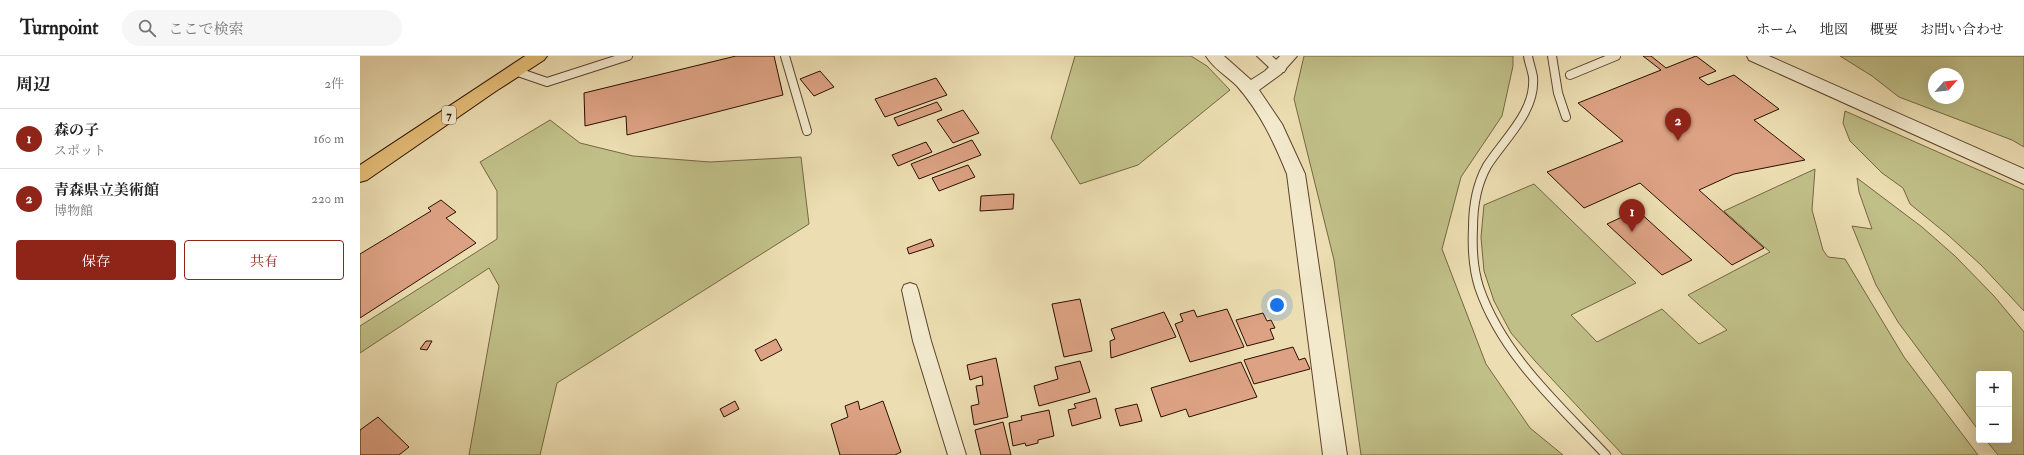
<!DOCTYPE html>
<html lang="ja">
<meta charset="utf-8">
<style>
:root{--surface:#fff;--page:#f6f6f6;--text:#222;--muted:#767676;--line:#e0e0e0;--accent:#8f2418}
body{margin:0;font-family:"IM FELL Double Pica","Noto Serif JP",serif;background:var(--page);color:var(--text)}
.controls{position:absolute;right:12px;bottom:12px;display:grid;overflow:hidden;border-radius:4px;box-shadow:0 4px 16px #0002}
.controls button{width:36px;height:36px;display:grid;place-items:center;padding:0;border:0;border-bottom:1px solid var(--line);background:var(--surface);color:var(--text);font:20px sans-serif}
.compass{position:absolute;left:1568px;top:12px;width:36px;height:36px;border-radius:50%;background:var(--surface);box-shadow:0 4px 16px #0002;rotate:63deg}
.you{position:absolute;left:917px;top:249px;width:14px;height:14px;margin:-10px;border:3px solid #fff;border-radius:50%;background:#1a73e8;box-shadow:0 0 0 6px #1a73e833}
.badge{display:grid;place-items:center;width:26px;height:26px;border-radius:50%;background:var(--accent);color:#fff;font-size:13px;font-weight:700}
.pin{position:absolute;translate:-50% -33px;filter:drop-shadow(0 1px 2px #0008)}
.pin::after{content:'';position:absolute;top:21px;width:14px;height:12px;background:inherit;clip-path:polygon(0 0,100% 0,50% 100%)}
.list{margin:0;padding:0;list-style:none}
h2{display:flex;justify-content:space-between;align-items:center;height:52px;margin:0;padding:0 16px;font-size:17px}
h2 small{font-size:13px;font-weight:400;color:var(--muted)}
.list li{display:grid;grid-template-columns:26px 1fr auto;gap:12px;align-items:center;box-sizing:border-box;height:60px;padding:0 16px;border-top:1px solid var(--line)}
.list b{display:block;font-size:15px;white-space:nowrap}
.list p{margin:0;font-size:13px;white-space:nowrap;color:var(--muted)}
.list em{font-size:13px;font-style:normal;color:var(--muted)}
.actions{display:flex;gap:8px;padding:12px 16px}
.actions a{flex:1;padding:9px 0;border:1px solid var(--accent);border-radius:4px;text-align:center;font-size:14px;color:var(--accent)}
.actions .main{background:var(--accent);color:#fff}
.icon{flex:none;width:22px;height:22px;fill:none;stroke:currentColor;stroke-width:2;stroke-linecap:round;stroke-linejoin:round}
.map{position:relative;flex:none;width:1664px;height:399px;overflow:hidden}
header{display:flex;align-items:center;gap:24px;box-sizing:border-box;height:56px;padding:0 20px;background:var(--surface);border-bottom:1px solid var(--line)}
header strong{font-size:19px}
nav{display:flex;gap:22px;margin-inline-start:auto;font-size:14px}
.search{width:280px;height:36px;background:var(--page);display:flex;align-items:center;gap:10px;box-sizing:border-box;padding:0 14px;border-radius:22px;color:var(--muted);font-size:15px}
main{display:flex}
aside{flex:1;background:var(--surface)}
.map>svg:first-child{display:block}
.green{fill:#c0bf87;stroke:#766644;fill-rule:evenodd}
.building{fill:#dca283;stroke:#2d0e02}
.lines{fill:none;stroke-linecap:round;stroke-linejoin:round}
.service-casing{stroke:#5d422e;stroke-width:10}
.minor-casing{stroke:#5d422e;stroke-width:2}
.tertiary-casing{stroke:#5d422e;stroke-width:2}
.trunk-casing{stroke:#2d0e02;stroke-width:2}
.service{stroke:#f3eacd;stroke-width:8}
.minor{fill:#f3eacd;fill-rule:evenodd}
.tertiary{fill:#f3eacd;fill-rule:evenodd}
.trunk{fill:#e6bf79;fill-rule:evenodd}
.labels{text-anchor:middle;dominant-baseline:central;stroke-width:3;stroke-linejoin:round;paint-order:stroke}
.shield{fill:#f3eacd;stroke:#68503f;stroke-width:1}
.shield-label{font-size:11px;font-weight:bold;fill:#2d0e02}
</style>
<header>
<strong>Turnpoint</strong>
<div class="search"><svg class="icon" aria-label="search" viewBox="0 0 24 24"><circle cx="10" cy="10" r="6"/><path d="M15 15l6 6"/></svg>ここで検索</div>
<nav><a>ホーム</a><a>地図</a><a>概要</a><a>お問い合わせ</a></nav>
</header>
<main>
<aside>
<h2>周辺<small>2件</small></h2>
<ul class="list">
<li><span class="badge">1</span><div><b>森の子</b><p>スポット</p></div><em>160 m</em></li>
<li><span class="badge">2</span><div><b>青森県立美術館</b><p>博物館</p></div><em>220 m</em></li>
</ul>
<div class="actions"><a class="main">保存</a><a>共有</a></div>
</aside>
<div class="map">
<svg width="1664" height="399" viewBox="0 0 1664 399">
<rect width="100%" height="100%" fill="#ecdeb2"/>
<filter id="stains"><feTurbulence type="fractalNoise" baseFrequency=".005" numOctaves="4"/><feColorMatrix values="0 0 0 0 .2 0 0 0 0 .09 0 0 0 0 .02 0 0 0 .5 -.17"/></filter>
<radialGradient id="worn" r=".72"><stop offset=".6" stop-color="#630" stop-opacity="0"/><stop offset="1" stop-color="#630" stop-opacity=".3"/></radialGradient>
<path class="green" d="M 715,0 L 831,0 L 847,10 L 870,34 L 778,109 L 720,128 L 691,82 Z
M 944,0 L 1153,0 L 1153,10 L 1142,60 L 1101,121 L 1082,193 L 1126,308 L 1170,372 L 1203,399 L 1001,399 L 974,204 L 934,43 Z
M 1480,0 L 1664,0 L 1664,91 L 1652,84 L 1539,41 L 1512,20 ZM 1574,18 L 1598,18 L 1598,42 L 1574,42 Z
M 1485,55 L 1664,134 L 1664,255 L 1621,209 L 1588,179 L 1550,148 L 1543,132 L 1522,117 L 1490,85 L 1483,67 Z
M 190,64 L 220,87 L 273,100 L 350,106 L 441,101 L 449,168 L 197,327 L 180,399 L 109,399 L 139,230 L 129,212 L 0,297 L 0,270 L 137,183 L 137,135 L 120,106 Z
M 1455,113 L 1452,154 L 1463,194 L 1468,201 L 1485,203 L 1544,301 L 1618,399 L 1263,399 L 1175,305 L 1151,277 L 1134,245 L 1124,215 L 1121,181 L 1124,149 L 1174,128 L 1276,227 L 1211,259 L 1237,286 L 1302,253 L 1339,288 L 1367,274 L 1328,239 L 1410,196 L 1364,155 Z
M 1497,122 L 1562,171 L 1595,200 L 1634,240 L 1664,276 L 1664,399 L 1638,399 L 1626,384 L 1649,384 L 1649,318 L 1619,318 L 1619,375 L 1538,266 L 1516,229 L 1492,170 L 1512,173 L 1499,136 Z"/>
<path class="building" d="M 376,0 L 414,0 L 423,39 L 267,79 L 266,60 L 225,70 L 224,37 Z
M 1283,0 L 1291,0 L 1306,12 L 1336,0 L 1356,15 L 1339,22 L 1348,29 L 1374,19 L 1419,53 L 1394,64 L 1445,104 L 1374,118 L 1339,134 L 1404,192 L 1372,209 L 1280,127 L 1224,152 L 1187,116 L 1263,85 L 1218,47 L 1301,14 Z
M 460,15 L 474,31 L 454,40 L 440,23 Z
M 576,22 L 587,39 L 525,61 L 515,43 Z
M 577,46 L 582,54 L 538,70 L 534,62 Z
M 603,54 L 619,77 L 593,87 L 577,64 Z
M 612,84 L 621,99 L 559,123 L 551,108 Z
M 566,86 L 572,96 L 538,110 L 532,99 Z
M 608,109 L 615,121 L 579,135 L 572,122 Z
M 654,138 L 653,153 L 620,155 L 621,140 Z
M 81,144 L 96,156 L 86,162 L 116,187 L 0,262 L 0,198 L 71,155 L 68,152 Z
M 1277,154 L 1332,204 L 1302,219 L 1247,168 Z
M 571,183 L 574,190 L 549,198 L 547,192 Z
M 720,243 L 732,295 L 704,301 L 692,248 Z
M 867,253 L 884,291 L 830,306 L 815,268 L 823,265 L 820,258 L 834,254 L 837,261 Z
M 804,256 L 816,281 L 751,302 L 750,285 L 755,283 L 751,273 Z
M 903,257 L 907,265 L 911,264 L 915,272 L 910,273 L 914,283 L 887,290 L 876,264 Z
M 416,283 L 422,294 L 401,305 L 395,294 Z
M 66,285 L 72,285 L 67,294 L 60,293 Z
M 933,291 L 939,304 L 945,302 L 950,313 L 894,328 L 884,304 Z
M 636,302 L 648,361 L 614,369 L 611,350 L 619,348 L 616,330 L 623,329 L 622,320 L 610,324 L 607,309 Z
M 720,305 L 730,336 L 679,350 L 674,330 L 698,323 L 695,311 Z
M 881,306 L 897,341 L 829,361 L 826,353 L 801,361 L 791,332 Z
M 736,342 L 741,362 L 712,370 L 708,354 L 716,352 L 714,348 Z
M 375,345 L 379,353 L 364,361 L 360,353 Z
M 498,345 L 500,354 L 523,345 L 541,396 L 535,399 L 480,399 L 471,368 L 488,361 L 485,350 Z
M 777,348 L 782,365 L 760,370 L 755,353 Z
M 689,354 L 694,380 L 678,384 L 678,387 L 666,390 L 665,387 L 653,390 L 649,367 L 662,364 L 661,360 Z
M 18,361 L 49,391 L 39,399 L 0,399 L 0,374 Z
M 643,366 L 651,399 L 621,399 L 615,374 Z"/>
<g class="lines">
<defs>
<path id="service" d="M 425,0 L 447,75
M 1168,0 C 1169,7 1172,14 1173,21 C 1176,56 1144,83 1127,110 C 1117,128 1113,151 1113,172 C 1112,192 1113,212 1119,231 C 1142,299 1199,349 1246,399
M 1192,0 L 1198,37 L 1206,61
M 155,15 L 187,26 L 268,0
M 1210,19 L 1256,0"/>
<path id="minor" d="M 897,0 L 912,0 L 926,13 L 924,16 L 914,16 Z
M 550,227 L 556,229 L 558,234 L 571,285 L 606,399 L 588,399 L 553,285 L 542,234 L 544,229 Z"/>
<path id="tertiary" d="M 846,0 L 864,0 L 891,24 L 905,15 L 920,0 L 937,0 L 921,18 L 899,34 L 922,68 L 945,118 L 987,399 L 963,399 L 927,118 C 914,86 900,56 877,30 C 867,20 853,12 846,0 Z
M 1387,0 L 1409,0 L 1664,113 L 1664,128 L 1389,4 Z"/>
<path id="trunk" d="M 165,0 L 187,0 L 184,4 L 136,35 L 7,124 L 0,126 L 0,109 Z"/>
</defs>
<use href="#service" class="service-casing"/>
<use href="#minor" class="minor-casing"/>
<use href="#tertiary" class="tertiary-casing"/>
<use href="#trunk" class="trunk-casing"/>
<use href="#service" class="service"/>
<use href="#minor" class="minor"/>
<use href="#tertiary" class="tertiary"/>
<use href="#trunk" class="trunk"/>
</g>
<g class="labels">
<rect class="shield" x="82" y="50" width="14" height="18" rx="3"/>
<g class="shield-label">
<text x="89" y="59">7</text>
</g>
</g>
<rect width="100%" height="100%" filter="url(#stains)"/>
<rect width="100%" height="100%" fill="url(#worn)"/>
</svg>
<div class="controls">
<button>+</button>
<button>−</button>
</div>
<svg class="compass" viewBox="-18 -18 36 36"><path d="M0-13l5 13h-10z" fill="#e53935"/><path d="M0 13l5-13h-10z" fill="#767676"/></svg>
<div class="you"></div>
<div class="pin badge" style="left:1272px;top:176px">1</div>
<div class="pin badge" style="left:1318px;top:85px">2</div>
</div>
</main>
